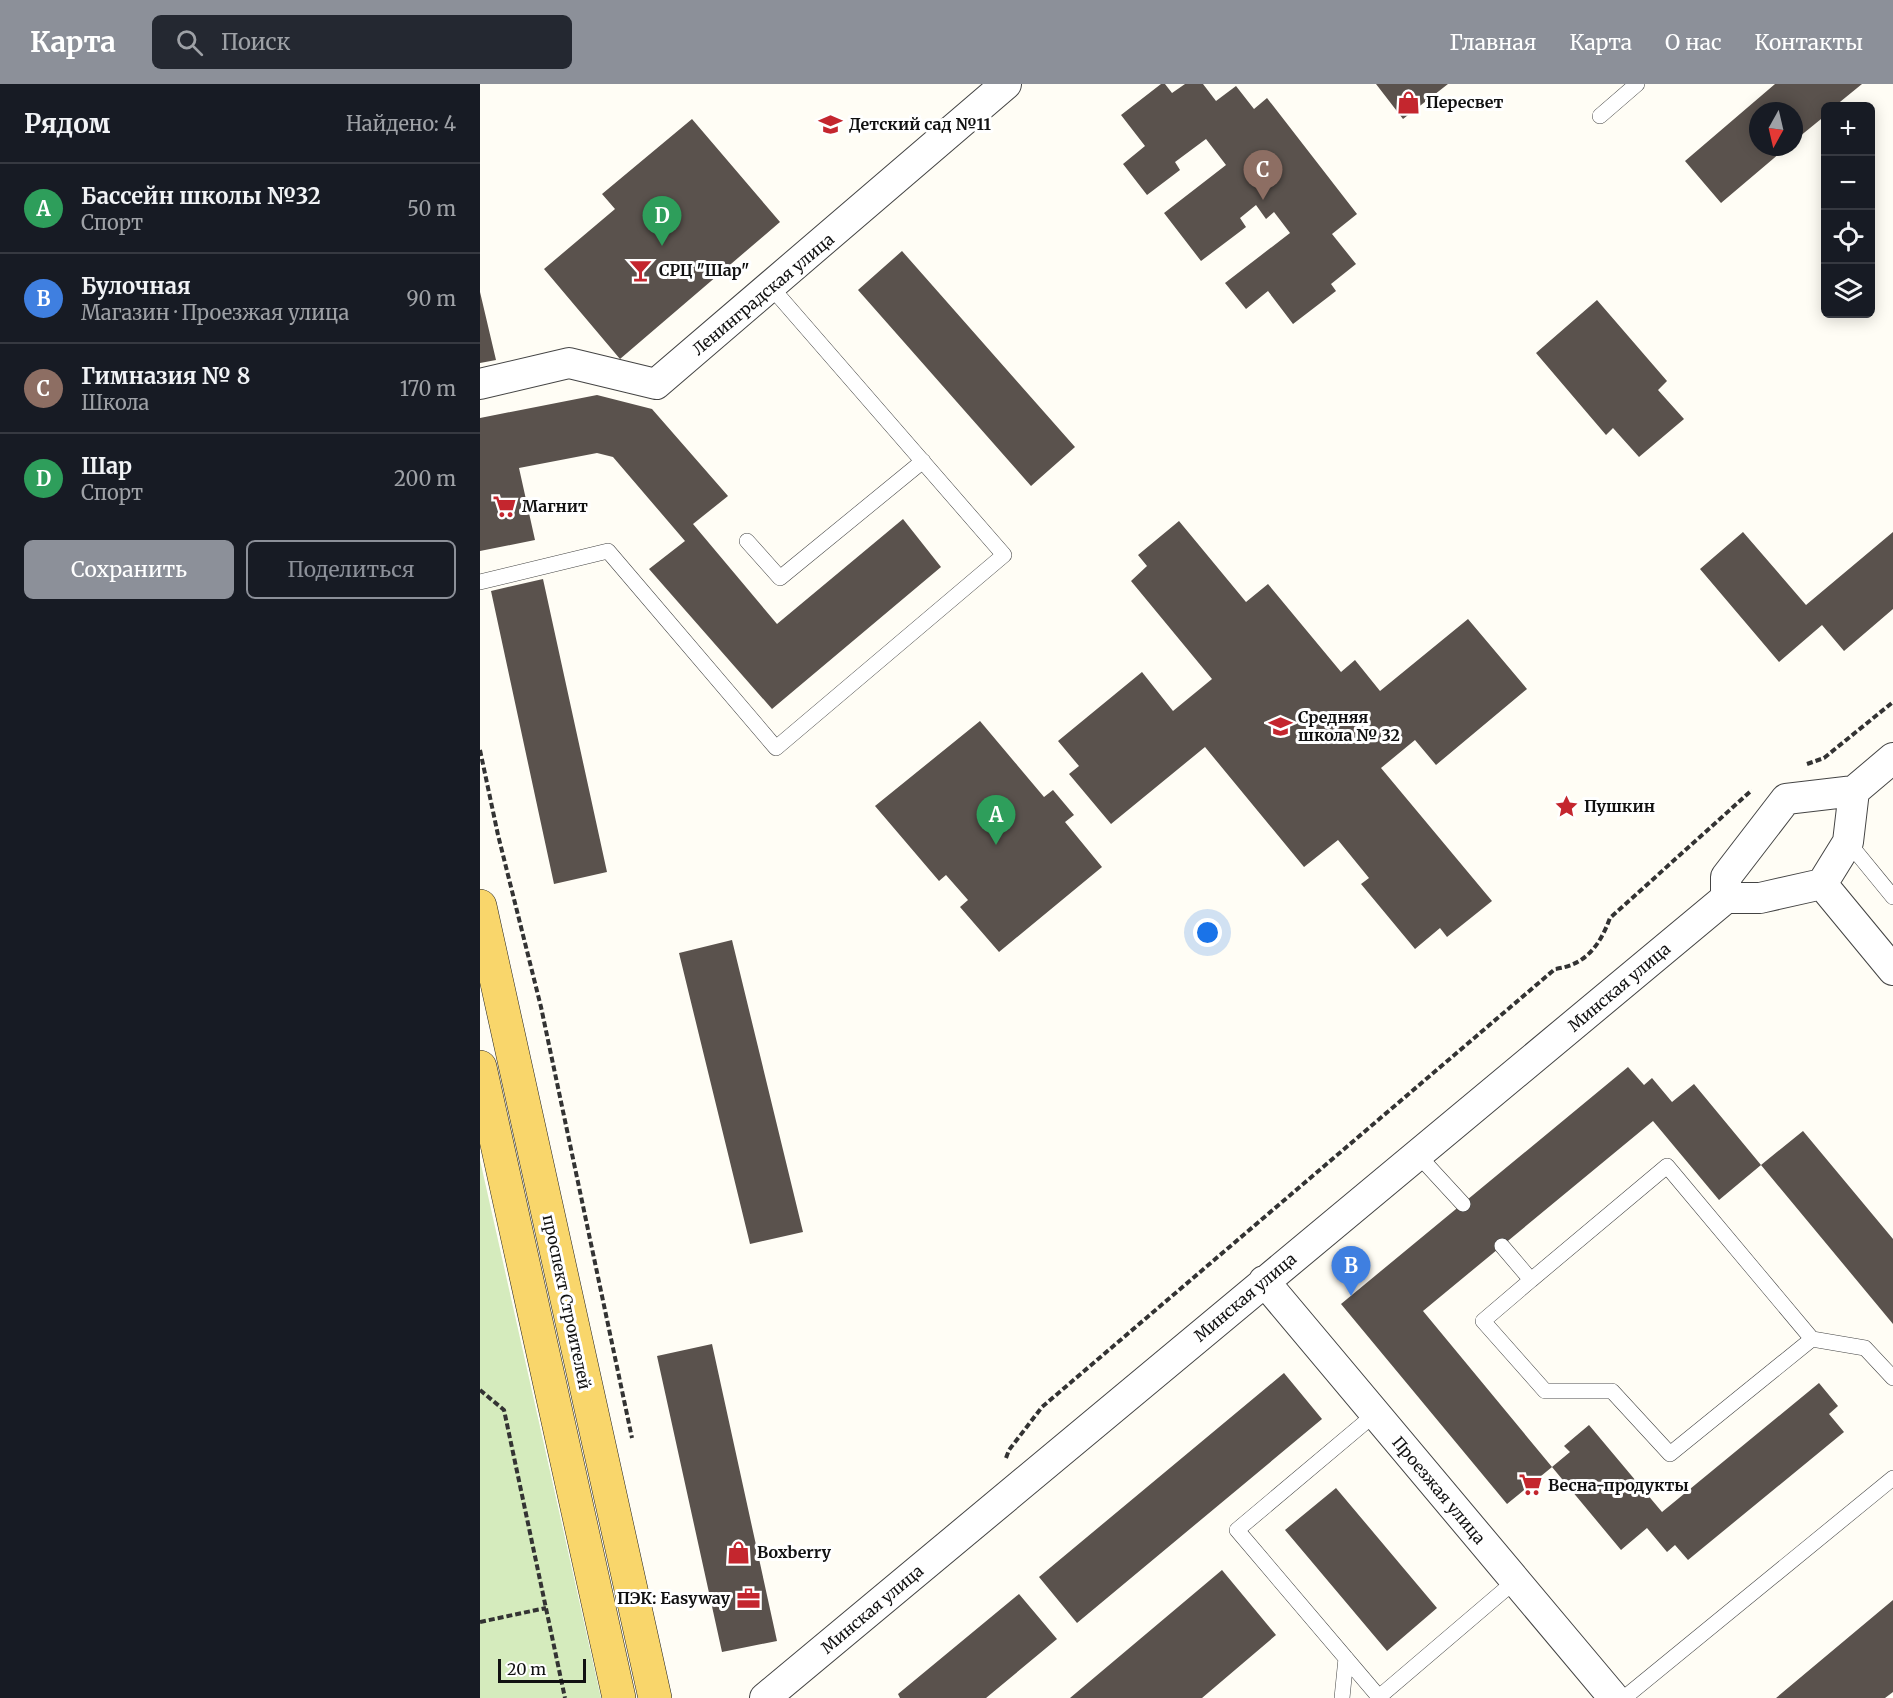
<!DOCTYPE html>
<html lang="ru">
<meta charset="utf-8">
<style>
:root{--surface:#171b24;--page:#242831;--text:#f1f3f6;--muted:#9ea1a6;--line:#363941;--accent:#8c9099}
body{margin:0;font-family:Merriweather,serif;background:var(--page);color:var(--text)}
.controls{position:absolute;right:18px;top:18px;display:grid;overflow:hidden;border-radius:9px;box-shadow:0 3px 15px #0003}
.controls button{width:54px;height:54px;display:grid;place-items:center;padding:0;border:0;border-bottom:2px solid var(--line);background:var(--surface);color:var(--text);font:30px sans-serif}
.compass{position:absolute;left:1269px;top:18px;width:54px;height:54px;border-radius:50%;background:var(--surface);box-shadow:0 3px 15px #0003;rotate:188deg}
.scale{position:absolute;left:18px;bottom:15px;width:88px;box-sizing:border-box;padding-left:6px;border:3px solid #111;border-top:0;font-size:16px;line-height:21px;white-space:nowrap;color:#111;-webkit-text-stroke:4px #fff;paint-order:stroke}
.you{position:absolute;left:728px;top:849px;width:21px;height:21px;margin:-15px;border:4px solid #fff;border-radius:50%;background:#1a73e8;box-shadow:0 0 0 9px #1a73e833}
.badge{display:grid;place-items:center;width:39px;height:39px;border-radius:50%;background:var(--accent);color:#fff;font-size:20px;font-weight:700}
.pin{position:absolute;translate:-50% -50px;filter:drop-shadow(0 2px 3px #0008)}
.pin::after{content:'';position:absolute;top:32px;width:21px;height:18px;background:inherit;clip-path:polygon(0 0,100% 0,50% 100%)}
.list{margin:0;padding:0;list-style:none}
h2{display:flex;justify-content:space-between;align-items:center;height:78px;margin:0;padding:0 24px;font-size:26px}
h2 small{font-size:20px;font-weight:400;color:var(--muted)}
.list li{display:grid;grid-template-columns:39px 1fr auto;gap:18px;align-items:center;box-sizing:border-box;height:90px;padding:0 24px;border-top:2px solid var(--line)}
.list b{display:block;font-size:22px;white-space:nowrap}
.list p{margin:0;font-size:20px;white-space:nowrap;color:var(--muted)}
.list em{font-size:20px;font-style:normal;color:var(--muted)}
.actions{display:flex;gap:12px;padding:18px 24px}
.actions a{flex:1;padding:14px 0;border:2px solid var(--accent);border-radius:9px;text-align:center;font-size:21px;color:var(--accent)}
.actions .main{background:var(--accent);color:#fff}
.icon{flex:none;width:33px;height:33px;fill:none;stroke:currentColor;stroke-width:2;stroke-linecap:round;stroke-linejoin:round}
.map{position:relative;flex:none;width:1413px;height:1614px;overflow:hidden}
header{display:flex;align-items:center;gap:36px;box-sizing:border-box;height:84px;padding:0 30px;background:var(--accent);color:#fff}
header strong{font-size:28px}
nav{display:flex;gap:33px;margin-inline-start:auto;font-size:21px}
.search{width:420px;height:54px;background:var(--page);display:flex;align-items:center;gap:15px;box-sizing:border-box;padding:0 21px;border-radius:9px;color:var(--muted);font-size:22px}
main{display:flex}
aside{flex:1;background:var(--surface)}
.map>svg:first-child{display:block}
.green{fill:#d5ebbd}
.building{fill:#5a524d}
.lines{fill:none;stroke-linecap:round;stroke-linejoin:round}
.service-casing{stroke:#444;stroke-width:16}
.minor-casing{stroke:#444;stroke-width:32}
.primary-casing{stroke:#222;stroke-width:34}
.path{stroke:#333;stroke-width:4;stroke-dasharray:6 3;stroke-linecap:butt}
.service{stroke:#fff;stroke-width:15}
.minor{stroke:#fff;stroke-width:30}
.primary{stroke:#f9d66b;stroke-width:33}
.labels{text-anchor:middle;dominant-baseline:central;stroke-width:6;stroke-linejoin:round;paint-order:stroke}
.poi-label{font-size:16px;font-weight:bold;fill:#111;stroke:#fff;text-anchor:start}
.street-label{font-size:16px;fill:#111;stroke:#fff}
</style>
<header>
<strong>Карта</strong>
<div class="search"><svg class="icon" aria-label="search" viewBox="0 0 24 24"><circle cx="10" cy="10" r="6"/><path d="M15 15l6 6"/></svg>Поиск</div>
<nav><a>Главная</a><a>Карта</a><a>О нас</a><a>Контакты</a></nav>
</header>
<main>
<aside>
<h2>Рядом<small>Найдено: 4</small></h2>
<ul class="list">
<li><span class="badge" style="background:#2e9e5b">A</span><div><b>Бассейн школы №32</b><p>Спорт</p></div><em>50 m</em></li>
<li><span class="badge" style="background:#3f7fe0">B</span><div><b>Булочная</b><p>Магазин · Проезжая улица</p></div><em>90 m</em></li>
<li><span class="badge" style="background:#8d6e63">C</span><div><b>Гимназия № 8</b><p>Школа</p></div><em>170 m</em></li>
<li><span class="badge" style="background:#2e9e5b">D</span><div><b>Шар</b><p>Спорт</p></div><em>200 m</em></li>
</ul>
<div class="actions"><a class="main">Сохранить</a><a>Поделиться</a></div>
</aside>
<div class="map">
<svg width="1413" height="1614" viewBox="0 0 1413 1614">
<rect width="100%" height="100%" fill="#fffdf5"/>
<path class="green" d="M 0,1076 L 121,1614 L 0,1614 Z"/>
<path class="building" d="M 681,0 L 685,0 L 692,9 L 705,0 L 723,0 L 736,17 L 756,2 L 774,25 L 787,14 L 877,130 L 852,150 L 876,180 L 851,200 L 856,207 L 813,240 L 788,207 L 766,225 L 745,199 L 810,149 L 794,128 L 786,135 L 776,121 L 760,134 L 766,143 L 721,177 L 684,129 L 746,81 L 726,55 L 695,78 L 700,86 L 667,111 L 643,80 L 665,62 L 641,31 Z
M 896,0 L 968,0 L 923,35 Z
M 1295,0 L 1382,0 L 1355,22 L 1346,22 L 1346,31 L 1314,57 L 1314,27 L 1278,27 L 1278,63 L 1307,63 L 1241,119 L 1205,77 Z
M 212,35 L 300,138 L 140,275 L 64,185 L 135,125 L 122,110 Z
M 422,167 L 595,363 L 551,402 L 378,206 Z
M 0,208 L 16,276 L 0,279 Z
M 1117,216 L 1187,297 L 1178,306 L 1204,335 L 1159,373 L 1133,344 L 1126,351 L 1056,269 Z
M 117,311 L 172,325 L 248,412 L 213,440 L 297,540 L 423,435 L 461,483 L 292,625 L 169,485 L 205,457 L 133,373 L 117,369 L 39,384 L 55,456 L 0,467 L 0,334 Z
M 699,437 L 766,518 L 788,500 L 861,588 L 875,576 L 900,607 L 988,535 L 1047,605 L 956,681 L 935,656 L 901,684 L 1012,817 L 967,853 L 960,844 L 935,865 L 881,800 L 889,794 L 858,756 L 824,783 L 725,663 L 631,740 L 589,690 L 599,682 L 578,657 L 662,588 L 693,627 L 732,595 L 651,497 L 667,482 L 658,471 Z
M 1263,448 L 1326,521 L 1413,448 L 1413,525 L 1364,567 L 1342,541 L 1299,578 L 1220,485 Z
M 63,495 L 127,788 L 74,800 L 11,507 Z
M 500,637 L 564,713 L 573,706 L 594,731 L 585,738 L 622,783 L 519,868 L 480,823 L 488,816 L 466,791 L 459,797 L 395,722 Z
M 252,856 L 323,1148 L 270,1160 L 199,869 Z
M 1148,983 L 1164,1001 L 1172,994 L 1192,1018 L 1214,1000 L 1281,1081 L 1323,1047 L 1413,1155 L 1413,1240 L 1281,1081 L 1239,1116 L 1173,1037 L 943,1227 L 1072,1383 L 1090,1368 L 1084,1362 L 1109,1341 L 1182,1428 L 1339,1299 L 1358,1322 L 1349,1330 L 1364,1348 L 1208,1476 L 1195,1461 L 1187,1468 L 1167,1444 L 1141,1466 L 1072,1383 L 1027,1420 L 861,1220 Z
M 232,1260 L 297,1557 L 242,1568 L 177,1272 Z
M 804,1289 L 842,1335 L 597,1539 L 559,1493 Z
M 856,1404 L 957,1524 L 907,1567 L 805,1446 Z
M 742,1486 L 796,1551 L 722,1614 L 590,1614 Z
M 539,1510 L 577,1555 L 506,1614 L 420,1614 L 418,1610 Z
M 1413,1516 L 1413,1608 L 1405,1614 L 1296,1614 Z"/>
<g class="lines">
<defs>
<path id="service" d="M 1120,32 L 1157,0
M 267,457 L 300,494 L 443,377
M 0,498 L 128,467 L 296,664 L 524,471 L 291,203
M 1368,758 L 1413,813
M 937,1070 L 983,1120
M 1022,1162 L 1051,1196 L 1003,1237 L 1065,1307 L 1132,1307 L 1190,1370 L 1332,1255 L 1385,1264 L 1413,1294
M 1051,1196 L 1187,1082 L 1332,1255
M 895,1330 L 757,1446 L 899,1613 L 1035,1497
M 862,1614 L 866,1574
M 1144,1614 L 1413,1394"/>
<path id="minor" d="M 0,300 L 89,279 L 176,300 L 526,0
M 1342,800 L 1413,886
M 1246,814 L 1246,793 L 1306,715 L 1374,707 L 1413,674
M 784,1197 L 1134,1614
M 285,1614 L 1246,814 L 1280,814 L 1342,800 L 1368,758 L 1374,707"/>
<path id="primary" d="M 0,822 L 175,1614
M 0,983 L 139,1614"/>
</defs>
<use href="#service" class="service-casing"/>
<use href="#minor" class="minor-casing"/>
<use href="#primary" class="primary-casing"/>
<path class="path" d="M 0,666 L 18,751 L 61,923 L 152,1354
M 1327,680 L 1344,674 L 1413,618
M 0,1306 L 24,1326 L 85,1614
M 526,1374 L 529,1366 L 562,1323 L 1075,885 C 1106,881 1120,861 1130,834 L 1272,706
M 0,1538 L 66,1524"/>
<use href="#service" class="service"/>
<use href="#minor" class="minor"/>
<use href="#primary" class="primary"/>
</g>
<defs>
<symbol id="shop-bare" viewBox="-9 -9 18 18"><path d="M-5-2.5h2.3a2.7 3.5 0 0 1 5.4 0H5L5.5 6h-11ZM-1.5-2.5h3a1.5 2.3 0 0 0-3 0Z" fill="#c4262e" stroke="#fff" stroke-width="2.5" paint-order="stroke"/></symbol>
<symbol id="school-bare" viewBox="-9 -9 18 18"><path d="M0-5L7-2L0 1L-7-2ZM-4 1L0 2.5L4 1V4Q0 6-4 4Z" fill="#c4262e" stroke="#fff" stroke-width="2.5" paint-order="stroke"/></symbol>
<symbol id="bar-bare" viewBox="-9 -9 18 18"><path d="M-6-5H6L.8 .8V4.5H3.5V6h-7V4.5H-.8V.8Z" fill="#c4262e" stroke="#fff" stroke-width="2.5" paint-order="stroke"/></symbol>
<symbol id="supermarket-bare" viewBox="-9 -9 18 18"><path d="M-6-5.5h2.5l.6 2H6L4.5 2H-2.5L-4.4-4H-6ZM-1.5 3.2a1.3 1.3 0 1 0 .1 0ZM3 3.2a1.3 1.3 0 1 0 .1 0Z" fill="#c4262e" stroke="#fff" stroke-width="2.5" paint-order="stroke"/></symbol>
<symbol id="sight-bare" viewBox="-9 -9 18 18"><path d="M0-6L1.8-2.2L6-1.7L2.9 1.2L3.7 5.4L0 3.3L-3.7 5.4L-2.9 1.2L-6-1.7L-1.8-2.2Z" fill="#c4262e" stroke="#fff" stroke-width="2.5" paint-order="stroke"/></symbol>
<symbol id="office-bare" viewBox="-9 -9 18 18"><path d="M-6-3h4V-5.5h4V-3h4V5H-6ZM-1-4.5V-3h2v-1.5ZM-6 0V1H6V0Z" fill="#c4262e" stroke="#fff" stroke-width="2.5" paint-order="stroke"/></symbol>
</defs>
<g fill-rule="evenodd">
<use href="#shop-bare" x="912" y="2" width="33" height="33"/>
<use href="#school-bare" x="334" y="24" width="33" height="33"/>
<use href="#bar-bare" x="144" y="170" width="33" height="33"/>
<use href="#supermarket-bare" x="8" y="406" width="33" height="33"/>
<use href="#school-bare" x="784" y="626" width="33" height="33"/>
<use href="#sight-bare" x="1070" y="706" width="33" height="33"/>
<use href="#supermarket-bare" x="1034" y="1384" width="33" height="33"/>
<use href="#shop-bare" x="242" y="1452" width="33" height="33"/>
<use href="#office-bare" x="252" y="1498" width="33" height="33"/>
</g>
<g class="labels">
<g class="poi-label">
<text x="946" y="18">Пересвет</text>
<text x="369" y="40">Детский сад №11</text>
<text x="179" y="186">СРЦ "Шар"</text>
<text x="42" y="422">Магнит</text>
<text x="818" y="633">Средняя<tspan x="818" dy="18">школа № 32</tspan></text>
<text x="1104" y="722">Пушкин</text>
<text x="1068" y="1401">Весна-продукты</text>
<text x="277" y="1468">Boxberry</text>
<text x="250" y="1514" text-anchor="end">ПЭК: Easyway</text>
</g>
<g class="street-label">
<text transform="translate(283 210) rotate(-40)">Ленинградская улица</text>
<text transform="translate(1139 903) rotate(-40)">Минская улица</text>
<text transform="translate(765 1213) rotate(-40)">Минская улица</text>
<text transform="translate(87 1218) rotate(78)">проспект Строителей</text>
<text transform="translate(959 1406) rotate(50)">Проезжая улица</text>
<text transform="translate(392 1525) rotate(-40)">Минская улица</text>
</g>
</g>
</svg>
<div class="controls">
<button>+</button>
<button>−</button>
<button><svg class="icon" aria-label="locate" viewBox="0 0 24 24"><circle cx="12" cy="12" r="6"/><path d="M12 2v4M12 18v4M2 12h4M18 12h4"/></svg></button>
<button><svg class="icon" aria-label="layers" viewBox="0 0 24 24"><path d="M12 4l9 5-9 5-9-5zM3 14l9 5 9-5"/></svg></button>
</div>
<svg class="compass" viewBox="-18 -18 36 36"><path d="M0-13l5 13h-10z" fill="#e53935"/><path d="M0 13l5-13h-10z" fill="#9ea1a6"/></svg>
<div class="scale">20 m</div>
<div class="you"></div>
<div class="pin badge" style="left:516px;top:761px;background:#2e9e5b">A</div>
<div class="pin badge" style="left:871px;top:1212px;background:#3f7fe0">B</div>
<div class="pin badge" style="left:783px;top:116px;background:#8d6e63">C</div>
<div class="pin badge" style="left:182px;top:162px;background:#2e9e5b">D</div>
</div>
</main>
